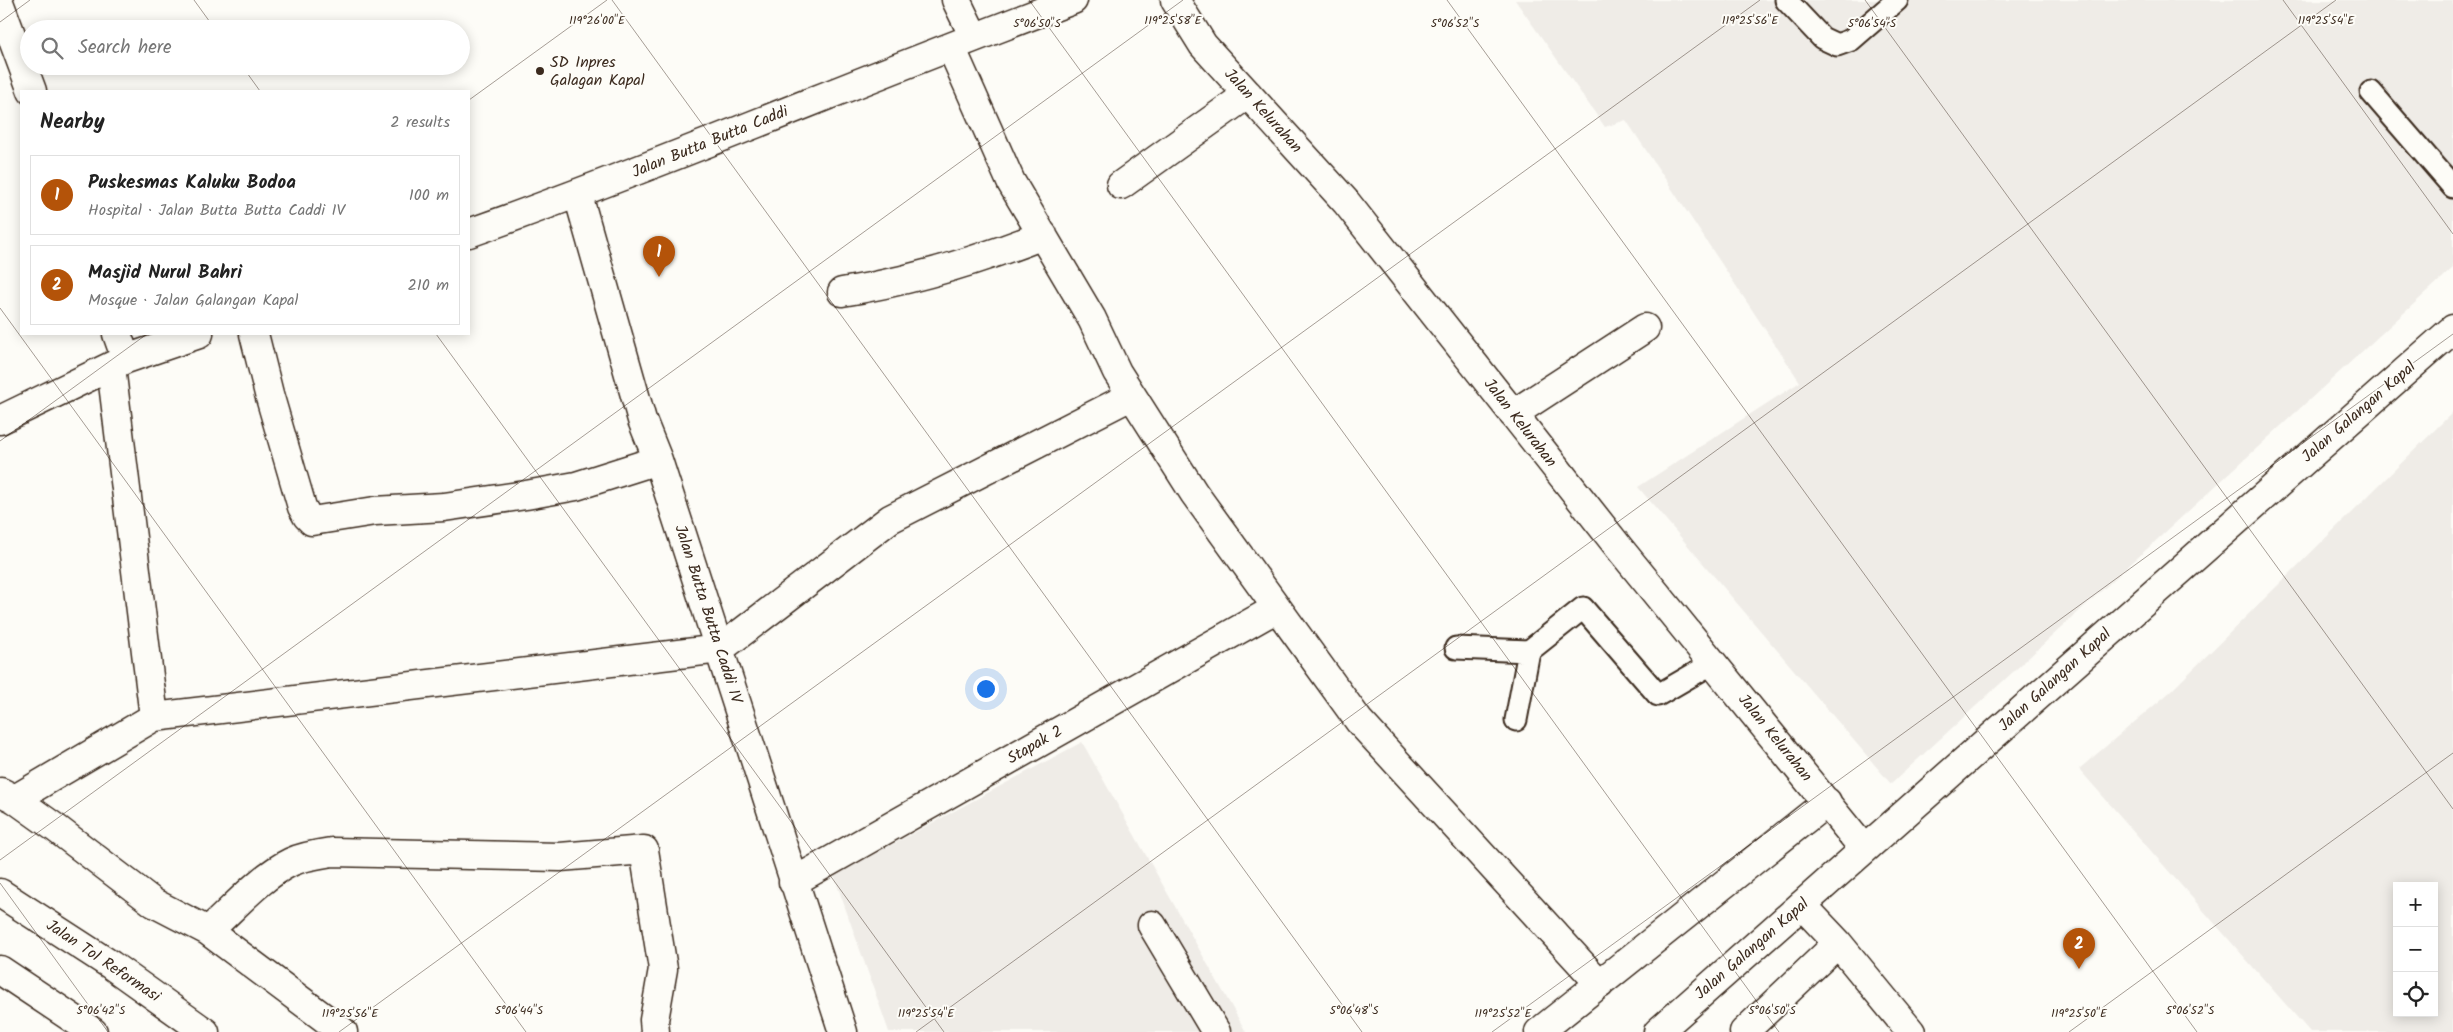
<!DOCTYPE html>
<meta charset="utf-8">
<style>
:root{--surface:#fff;--page:#f6f6f6;--text:#222;--muted:#767676;--line:#e0e0e0;--accent:#b45309}
body{margin:0;font-family:Kalam,sans-serif;background:var(--page);color:var(--text)}
.controls{position:absolute;right:15px;bottom:15px;display:grid;overflow:hidden;border-radius:0px;box-shadow:0 2px 12px #0003}
.controls button{width:45px;height:45px;display:grid;place-items:center;padding:0;border:0;border-bottom:1px solid var(--line);background:var(--surface);color:var(--text);font:25px sans-serif}
.you{position:absolute;left:985px;top:688px;width:18px;height:18px;margin:-12px;border:4px solid #fff;border-radius:50%;background:#1a73e8;box-shadow:0 0 0 8px #1a73e833}
.badge{display:grid;place-items:center;width:32px;height:32px;border-radius:50%;background:var(--accent);color:#fff;font-size:16px;font-weight:700}
.pin{position:absolute;translate:-50% -41px;filter:drop-shadow(0 1px 2px #0008)}
.pin::after{content:'';position:absolute;top:26px;width:18px;height:15px;background:inherit;clip-path:polygon(0 0,100% 0,50% 100%)}
.list{margin:0;padding:0;list-style:none}
h2{display:flex;justify-content:space-between;align-items:center;height:65px;margin:0;padding:0 20px;font-size:21px}
h2 small{font-size:16px;font-weight:400;color:var(--muted)}
.list li{display:grid;grid-template-columns:32px 1fr auto;gap:15px;align-items:center;box-sizing:border-box;height:80px;margin:0 10px 10px;padding:0 10px;border:1px solid var(--line);border-radius:0px}
.list b{display:block;font-size:19px;white-space:nowrap}
.list p{margin:0;font-size:16px;white-space:nowrap;color:var(--muted)}
.list em{font-size:16px;font-style:normal;color:var(--muted)}
.icon{flex:none;width:28px;height:28px;fill:none;stroke:currentColor;stroke-width:2;stroke-linecap:round;stroke-linejoin:round}
.map{position:relative;flex:none;width:2453px;height:1032px;overflow:hidden}
.search{position:absolute;background:var(--surface);box-shadow:0 2px 12px #0003;left:20px;top:20px;width:450px;height:55px;display:flex;align-items:center;gap:12px;box-sizing:border-box;padding:0 18px;border-radius:28px;color:var(--muted);font-size:19px}
.panel{position:absolute;background:var(--surface);box-shadow:0 2px 12px #0003;left:20px;top:90px;width:450px;height:245px;border-radius:0px}
.map>svg:first-child{display:block}
.built{fill:#efece7;fill-rule:evenodd}
.lines{fill:none;stroke-linecap:round;stroke-linejoin:round}
.service-casing{stroke:#3b2a1e;stroke-width:25}
.minor-casing{stroke:#3b2a1e;stroke-width:31}
.secondary-casing{stroke:#3b2a1e;stroke-width:31}
.motorway-casing{stroke:#3b2a1e;stroke-width:31}
.service{stroke:#fdfcf7;stroke-width:21}
.minor{stroke:#fdfcf7;stroke-width:28}
.secondary{stroke:#fdfcf7;stroke-width:28}
.motorway{stroke:#fdfcf7;stroke-width:28}
.ticks{fill:none;stroke:#3b2a1e;stroke-width:1;stroke-opacity:0.45}
.poi-dot{fill:#3b2a1e;stroke:#fdfcf7;stroke-width:2}
.labels{text-anchor:middle;dominant-baseline:central;stroke-width:4;stroke-linejoin:round;paint-order:stroke}
.poi-label{font-size:16px;fill:#3b2a1e;stroke:#fdfcf7;text-anchor:start}
.street-label{font-size:16px;fill:#3b2a1e;stroke:#fdfcf7}
.ticks-label{font-size:12px;text-anchor:middle;fill:#3b2a1e;stroke:#fdfcf7;stroke-width:4;stroke-linejoin:round;paint-order:stroke}
</style>
<div class="map">
<svg width="2453" height="1032" viewBox="0 0 2453 1032">
<rect width="100%" height="100%" fill="#fdfcf7"/>
<filter id="ink" filterUnits="userSpaceOnUse"><feTurbulence type="fractalNoise" baseFrequency=".02" numOctaves="2"/><feDisplacementMap in="SourceGraphic" scale="10" xChannelSelector="R" yChannelSelector="G"/><feConvolveMatrix kernelMatrix="1 2 1 2 8 2 1 2 1" color-interpolation-filters="sRGB"/></filter>
<g filter="url(#ink)">
<path class="built" d="M 1515,0 L 2453,0 L 2453,268 L 1891,784 L 1638,487 L 1800,382 L 1626,120 L 1605,127 Z
M 2453,412 L 2453,1032 L 2310,1032 L 2079,769 L 2170,692 ZM 2397,886 L 2434,886 L 2434,1013 L 2397,1013 Z
M 1082,742 L 1246,1032 L 889,1032 L 834,876 Z"/>
<g class="lines">
<defs>
<path id="service" d="M 1786,0 L 1822,38 L 1837,45 L 1851,40 L 1897,0
M 2371,92 L 2453,187
M 1456,648 L 1529,651 L 1583,608 L 1658,695 L 1713,663
M 1516,720 L 1529,651"/>
<path id="minor" d="M 956,0 L 974,37
M 1175,0 L 1203,45 L 1346,202 L 1620,549 L 1864,849
M 0,5 L 32,91
M 951,47 L 1011,182 L 1092,319 L 1117,372 L 1194,493 L 1359,721 L 1600,984
M 1121,185 L 1248,94
M 578,195 L 642,420 L 658,460 L 843,1032
M 469,233 C 672,161 871,75 1073,0
M 842,292 C 912,281 977,261 1043,235
M 117,334 L 126,359
M 254,334 L 269,394 L 302,507 L 307,516 L 312,521 L 375,511 L 444,507 L 526,495 L 576,486 L 658,460
M 111,367 L 154,717
M 1513,414 L 1645,328
M 0,420 L 126,359 L 199,334
M 1,792 L 15,799 L 57,829 L 154,903 L 208,931 L 343,1032
M 15,799 L 154,717 L 720,649 L 890,519 L 1131,396
M 793,882 L 1277,608
M 1802,905 L 1838,943 L 1911,1032
M 1152,925 L 1216,1032
M 208,931 C 234,908 260,877 291,862 C 304,856 319,854 332,852 L 560,857 L 644,850 L 663,969 L 654,1020 L 655,1032
M 1539,1032 L 1827,802
M 1744,1032 L 1838,943"/>
<path id="secondary" d="M 1658,1032 L 2453,329"/>
<path id="motorway" d="M 0,893 L 111,965 L 205,1032
M 0,970 L 93,1032"/>
</defs>
<use href="#service" class="service-casing"/>
<use href="#minor" class="minor-casing"/>
<use href="#secondary" class="secondary-casing"/>
<use href="#motorway" class="motorway-casing"/>
<use href="#service" class="service"/>
<use href="#minor" class="minor"/>
<use href="#secondary" class="secondary"/>
<use href="#motorway" class="motorway"/>
</g>
</g>
<path class="ticks" d="M 194,0 L 215,29M 612,0 L 1362,1032M 1029,0 L 1779,1032M 1447,0 L 2197,1032M 1865,0 L 2453,809M 2283,0 L 2453,234M 0,22 L 30,0M 242,66 L 260,91M 469,100 L 607,0M 0,308 L 526,1032M 436,334 L 944,1032M 0,441 L 147,334M 0,860 L 1183,0M 0,883 L 108,1032M 339,1032 L 1760,0M 916,1032 L 2336,0M 1492,1032 L 2453,334M 2069,1032 L 2453,753"/>
<circle class="poi-dot" cx="540" cy="71" r="5"/>
<g class="labels">
<g class="poi-label">
<text x="550" y="62">SD Inpres<tspan x="550" dy="18">Galagan Kapal</tspan></text>
</g>
<g class="street-label">
<text transform="translate(1263 111) rotate(48)">Jalan Kelurahan</text>
<text transform="translate(710 142) rotate(-22)">Jalan Butta Butta Caddi</text>
<text transform="translate(2359 412) rotate(-41)">Jalan Galangan Kapal</text>
<text transform="translate(1520 423) rotate(52)">Jalan Kelurahan</text>
<text transform="translate(708 614) rotate(72)">Jalan Butta Butta Caddi IV</text>
<text transform="translate(2055 680) rotate(-42)">Jalan Galangan Kapal</text>
<text transform="translate(1775 738) rotate(51)">Jalan Kelurahan</text>
<text transform="translate(1035 745) rotate(-30)">Stapak 2</text>
<text transform="translate(1752 949) rotate(-41)">Jalan Galangan Kapal</text>
<text transform="translate(103 961) rotate(34)">Jalan Tol Reformasi</text>
</g>
</g>
<g class="ticks-label">
<text x="597" y="24">119°26'00"E</text>
<text x="1173" y="24">119°25'58"E</text>
<text x="1750" y="24">119°25'56"E</text>
<text x="2326" y="24">119°25'54"E</text>
<text x="1037" y="27">5°06'50"S</text>
<text x="1455" y="27">5°06'52"S</text>
<text x="1872" y="27">5°06'54"S</text>
<text x="101" y="1014">5°06'42"S</text>
<text x="519" y="1014">5°06'44"S</text>
<text x="1354" y="1014">5°06'48"S</text>
<text x="1772" y="1014">5°06'50"S</text>
<text x="2190" y="1014">5°06'52"S</text>
<text x="350" y="1017">119°25'56"E</text>
<text x="926" y="1017">119°25'54"E</text>
<text x="1503" y="1017">119°25'52"E</text>
<text x="2079" y="1017">119°25'50"E</text>
</g>
</svg>
<div class="controls">
<button>+</button>
<button>−</button>
<button><svg class="icon" aria-label="locate" viewBox="0 0 24 24"><circle cx="12" cy="12" r="6"/><path d="M12 2v4M12 18v4M2 12h4M18 12h4"/></svg></button>
</div>
<div class="you"></div>
<div class="pin badge" style="left:659px;top:277px">1</div>
<div class="pin badge" style="left:2079px;top:969px">2</div>
<div class="search"><svg class="icon" aria-label="search" viewBox="0 0 24 24"><circle cx="10" cy="10" r="6"/><path d="M15 15l6 6"/></svg>Search here</div>
<section class="panel">
<h2>Nearby<small>2 results</small></h2>
<ul class="list">
<li><span class="badge">1</span><div><b>Puskesmas Kaluku Bodoa</b><p>Hospital · Jalan Butta Butta Caddi IV</p></div><em>100 m</em></li>
<li><span class="badge">2</span><div><b>Masjid Nurul Bahri</b><p>Mosque · Jalan Galangan Kapal</p></div><em>210 m</em></li>
</ul>
</section>
</div>
